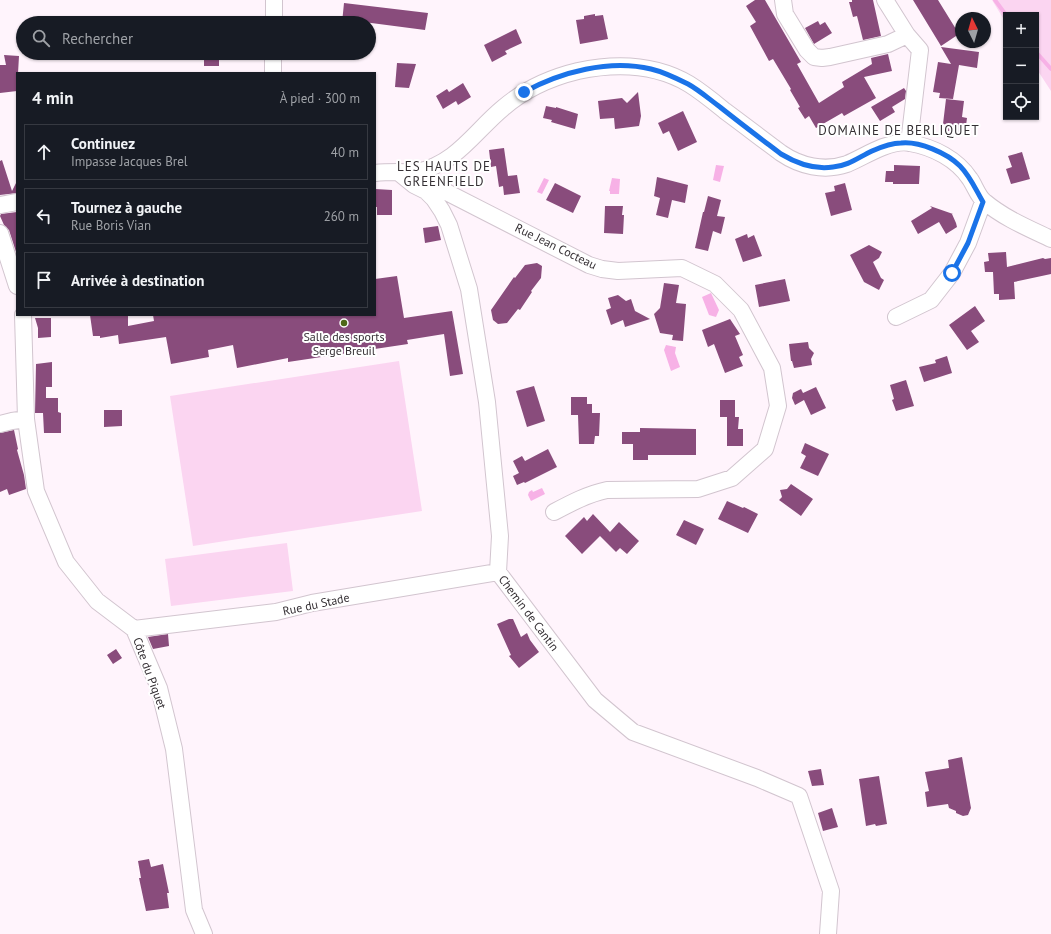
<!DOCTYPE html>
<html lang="fr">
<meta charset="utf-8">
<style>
:root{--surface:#171b24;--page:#242831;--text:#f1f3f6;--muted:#9ea1a6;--line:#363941}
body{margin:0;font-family:"PT Sans",sans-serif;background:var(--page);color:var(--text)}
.controls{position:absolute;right:12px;top:12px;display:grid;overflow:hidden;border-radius:0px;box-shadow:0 1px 3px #0004}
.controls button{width:36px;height:36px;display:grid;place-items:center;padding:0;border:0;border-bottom:1px solid var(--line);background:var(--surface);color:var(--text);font:20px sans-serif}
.compass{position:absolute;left:955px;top:12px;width:36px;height:36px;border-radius:50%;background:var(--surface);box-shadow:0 1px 3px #0004;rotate:355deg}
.stop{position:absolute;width:12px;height:12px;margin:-9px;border:3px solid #1a73e8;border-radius:50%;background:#fff}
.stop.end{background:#1a73e8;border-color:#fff;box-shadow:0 1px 4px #0008}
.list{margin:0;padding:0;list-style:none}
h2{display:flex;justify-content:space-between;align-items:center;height:52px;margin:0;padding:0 16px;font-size:17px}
h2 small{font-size:13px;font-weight:400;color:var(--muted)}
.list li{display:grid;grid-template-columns:26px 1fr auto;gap:12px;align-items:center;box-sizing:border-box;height:56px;margin:0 8px 8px;padding:0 8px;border:1px solid var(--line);border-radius:0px}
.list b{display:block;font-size:15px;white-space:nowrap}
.list p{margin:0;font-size:13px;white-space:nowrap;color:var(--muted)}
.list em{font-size:13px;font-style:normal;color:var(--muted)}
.icon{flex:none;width:22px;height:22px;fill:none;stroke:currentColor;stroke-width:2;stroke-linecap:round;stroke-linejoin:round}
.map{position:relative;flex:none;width:1051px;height:934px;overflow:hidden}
.search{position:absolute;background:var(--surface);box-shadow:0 1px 3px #0004;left:16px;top:16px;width:360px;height:44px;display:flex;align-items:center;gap:10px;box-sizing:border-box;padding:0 14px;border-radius:22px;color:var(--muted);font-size:15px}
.panel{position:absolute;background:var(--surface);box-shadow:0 1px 3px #0004;left:16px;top:72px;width:360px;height:244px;border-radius:0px}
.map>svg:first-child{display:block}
.green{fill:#fbd5f1}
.water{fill:#f7b1e6}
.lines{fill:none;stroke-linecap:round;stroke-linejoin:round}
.stream{stroke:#f7b1e6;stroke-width:4}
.building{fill:#894c7c}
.street-casing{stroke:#d2c5cf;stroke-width:18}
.street{stroke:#fff;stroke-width:16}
.route{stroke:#1a73e8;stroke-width:5}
.poi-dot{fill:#4f6818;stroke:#fff;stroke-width:1.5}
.labels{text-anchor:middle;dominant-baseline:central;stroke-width:4;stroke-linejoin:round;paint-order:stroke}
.street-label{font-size:12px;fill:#342f33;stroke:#fff}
.poi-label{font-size:12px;fill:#342f33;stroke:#fff}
.neighbourhood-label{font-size:13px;letter-spacing:1px;fill:#342f33;stroke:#fff}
</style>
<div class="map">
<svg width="1051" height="934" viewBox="0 0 1051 934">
<rect width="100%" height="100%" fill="#fff4fc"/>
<path class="green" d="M 992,0 L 1051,0 L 1051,91 L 1036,68 L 1036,15 L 1006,15 L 1006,23 Z
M 399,361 L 422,511 L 193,546 L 170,396 Z
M 287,543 L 293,591 L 171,606 L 165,559 Z"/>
<path class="water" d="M 716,165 L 724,166 L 720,182 L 713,180 Z
M 544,178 L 549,180 L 542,194 L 537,192 Z
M 612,178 L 620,179 L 619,194 L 610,194 L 610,191 L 609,191 Z
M 711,293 L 719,310 L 716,317 L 709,315 L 702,297 Z
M 666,345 L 676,347 L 675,353 L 680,367 L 671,371 L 664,350 Z
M 542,488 L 545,494 L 531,501 L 528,495 L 529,492 L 532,490 L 533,492 Z"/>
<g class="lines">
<path class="stream" d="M 995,0 L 1006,15
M 1036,52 L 1051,69"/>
</g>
<path class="building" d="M 755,0 L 765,0 L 801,62 L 797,64 L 819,103 L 844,87 L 842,82 L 872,64 L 871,58 L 888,54 L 892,71 L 864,77 L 876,98 L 844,116 L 842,113 L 816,128 L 809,116 L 805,119 L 798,108 L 800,107 L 790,90 L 791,89 L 773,59 L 769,61 L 750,26 L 756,22 L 746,6 Z
M 852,0 L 873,0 L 881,36 L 863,40 L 857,16 L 853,17 L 849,2 L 852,2 Z
M 913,0 L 938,0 L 959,34 L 941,46 Z
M 344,3 L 428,13 L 425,30 L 356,21 L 356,23 L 342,23 Z
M 595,14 L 595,16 L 603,15 L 608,39 L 580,44 L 576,20 L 584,19 L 584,16 Z
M 818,21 L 820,25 L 825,22 L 832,33 L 814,44 L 805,28 Z
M 516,29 L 522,43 L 505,51 L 507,54 L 492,62 L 484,45 Z
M 941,47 L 979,52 L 977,68 L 959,65 L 953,99 L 939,98 L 940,93 L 933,92 L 938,62 L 951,64 Z
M 204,53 L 219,53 L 219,66 L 204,66 Z
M 4,55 L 19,56 L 17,91 L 0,93 L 0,65 L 6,65 Z
M 397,63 L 416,64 L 409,88 L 395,87 Z
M 463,83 L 471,97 L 458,105 L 456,101 L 443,109 L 436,96 L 447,89 L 449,92 Z
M 904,88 L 906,91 L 905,99 L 892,107 L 895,112 L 880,121 L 871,107 Z
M 638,92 L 641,116 L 639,126 L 615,129 L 614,118 L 600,119 L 598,101 L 622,98 L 627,103 Z
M 946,99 L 964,101 L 962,117 L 967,118 L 965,133 L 948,131 L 948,125 L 943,124 Z
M 546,106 L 556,108 L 556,107 L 578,114 L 575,129 L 551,122 L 552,120 L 543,118 Z
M 683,111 L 697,142 L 678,151 L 669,131 L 663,134 L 658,123 Z
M 504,148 L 508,176 L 517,175 L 520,193 L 504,195 L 503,186 L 499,187 L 496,166 L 491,167 L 489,150 Z
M 1022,152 L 1030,179 L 1011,184 L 1006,169 L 1012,167 L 1008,156 Z
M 2,160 L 12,191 L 17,181 L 17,193 L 0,195 L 0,161 Z
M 894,165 L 920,166 L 919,184 L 893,184 L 893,182 L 885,182 L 886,171 L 894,171 Z
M 657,177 L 688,185 L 685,203 L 672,200 L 668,218 L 656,215 L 660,198 L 654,196 Z
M 555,183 L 581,196 L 573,213 L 546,200 Z
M 845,183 L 852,210 L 831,216 L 825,193 L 835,191 L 834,186 Z
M 375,189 L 392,190 L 392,215 L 377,215 L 377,207 L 375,207 Z
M 708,196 L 721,200 L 717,216 L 725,217 L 721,234 L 713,231 L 708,251 L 695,248 L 703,212 L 704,212 Z
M 605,206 L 623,206 L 622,215 L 624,215 L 623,234 L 604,233 Z
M 930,206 L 953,214 L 952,214 L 956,223 L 957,227 L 946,234 L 939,222 L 918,234 L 911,221 L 932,208 Z
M 17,212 L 17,255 L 9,230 L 4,225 L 0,216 L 1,214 Z
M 438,226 L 441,240 L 425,243 L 423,228 Z
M 747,234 L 748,238 L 754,235 L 762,256 L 743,262 L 735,239 Z
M 869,245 L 882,252 L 879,258 L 873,262 L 881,278 L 884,280 L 879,290 L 864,282 L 850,255 Z
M 1006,252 L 1007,267 L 1043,258 L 1045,259 L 1051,258 L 1051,274 L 1014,282 L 1015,299 L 999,300 L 999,294 L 994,294 L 993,272 L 985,272 L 984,262 L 989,261 L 988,253 Z
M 537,263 L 542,266 L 541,278 L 531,291 L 532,292 L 520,310 L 518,309 L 507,323 L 498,324 L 493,320 L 491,310 L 514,277 L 515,278 L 525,265 Z
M 397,276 L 404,318 L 452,311 L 463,374 L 450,376 L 444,334 L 407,340 L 408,344 L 288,362 L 288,358 L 237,368 L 233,345 L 208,350 L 209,357 L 171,364 L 166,337 L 119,344 L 118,335 L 100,338 L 100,336 L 93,336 L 90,315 L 128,315 L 128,326 L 154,321 L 153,315 L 375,315 L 375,279 Z
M 785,279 L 790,301 L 759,307 L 755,285 Z
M 664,283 L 679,285 L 676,303 L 686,304 L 683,341 L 672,340 L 673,335 L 660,333 L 654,314 L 660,308 Z
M 618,295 L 626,301 L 631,299 L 635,311 L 650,319 L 625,327 L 623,320 L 611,325 L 606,310 L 611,308 L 608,298 Z
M 975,306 L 985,321 L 971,331 L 979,342 L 967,350 L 949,325 Z
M 35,318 L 51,318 L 51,337 L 38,338 L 38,328 Z
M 730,319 L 740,334 L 735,336 L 743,355 L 739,357 L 743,366 L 725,373 L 714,344 L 708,347 L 702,330 Z
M 808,342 L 809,348 L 814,353 L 811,359 L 812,365 L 794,368 L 792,361 L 791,361 L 789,344 Z
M 947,356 L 952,373 L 924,382 L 919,367 L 936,363 L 935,360 Z
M 52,362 L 52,387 L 46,387 L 46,398 L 58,398 L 58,412 L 61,413 L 61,433 L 44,433 L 43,413 L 35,413 L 36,364 Z
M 906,380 L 914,406 L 896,411 L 892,400 L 894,399 L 890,385 Z
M 534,386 L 545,421 L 527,427 L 516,391 Z
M 816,387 L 826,408 L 811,415 L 804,400 L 795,405 L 792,398 L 793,393 L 801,389 L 803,393 Z
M 571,397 L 587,397 L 587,404 L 592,404 L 592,413 L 600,413 L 599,436 L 595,436 L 594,444 L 579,444 L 578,415 L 571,415 Z
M 720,400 L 735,400 L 735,417 L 734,417 L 739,417 L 738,429 L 743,429 L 743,446 L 727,446 L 727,417 L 720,417 Z
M 104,410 L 122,410 L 122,426 L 104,427 Z
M 640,428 L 696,429 L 696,455 L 648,455 L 648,460 L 633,460 L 633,444 L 622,444 L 622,432 L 640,432 Z
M 14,430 L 18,449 L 17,450 L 24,475 L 26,489 L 9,495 L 7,489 L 0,492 L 0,433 Z
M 805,443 L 829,454 L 818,476 L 800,468 L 806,456 L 801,453 Z
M 548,449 L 557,467 L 525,483 L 524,482 L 517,485 L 513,476 L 519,473 L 513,461 L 522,456 L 525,461 Z
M 791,484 L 813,499 L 801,516 L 779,500 L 782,497 L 780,490 L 787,489 Z
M 727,501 L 743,508 L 744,507 L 758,514 L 748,533 L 718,519 Z
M 593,514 L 610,532 L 619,522 L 639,541 L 627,554 L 620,548 L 616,552 L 600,536 L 582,554 L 565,536 L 584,517 L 587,521 Z
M 684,520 L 704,529 L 696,545 L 676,535 Z
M 509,619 L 513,619 L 521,637 L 527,633 L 530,640 L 539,652 L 519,668 L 509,656 L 511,655 L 497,624 Z
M 168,634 L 169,646 L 153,649 L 148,637 Z
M 116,649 L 122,658 L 113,664 L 107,655 Z
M 962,757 L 971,808 L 968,815 L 963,816 L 956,813 L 956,811 L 949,808 L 948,804 L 927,807 L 925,792 L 929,791 L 925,772 L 949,768 L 948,760 Z
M 821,769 L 824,785 L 812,786 L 808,771 Z
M 879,776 L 887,824 L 876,826 L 875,824 L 866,826 L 859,779 Z
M 832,808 L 838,827 L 823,831 L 818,813 Z
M 149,859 L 151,867 L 163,864 L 169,893 L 167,893 L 169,908 L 146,911 L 139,878 L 141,878 L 138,861 Z"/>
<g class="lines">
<defs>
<path id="street" d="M 783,0 L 785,14 L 807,50 L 814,57 L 822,58 L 830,57 L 888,44 L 907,35
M 885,0 L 907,35 L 920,50 L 909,143
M 274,23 L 274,0
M 273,73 L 273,53
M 398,172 L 414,185 L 426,191 L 434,199 L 442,211 L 449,225 L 469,289 L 487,402 L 500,536 L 498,572 L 595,700 L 633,732 L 757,778 L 799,796 L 831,891 L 828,934
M 375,173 C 383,172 391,172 399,172 C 405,172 412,173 417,172 C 457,163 474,132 503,108 C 525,89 549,78 578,71 C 616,63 655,64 689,84 C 702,92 714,102 725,111 C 744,125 762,139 781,153 C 800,166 824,172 847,164 C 859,159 870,152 883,147 C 891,144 901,141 910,143 C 933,147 957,159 970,179 C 975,186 978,197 985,202 C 1004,218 1028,228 1051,239
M 417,177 L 589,265 L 602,269 L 618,271 L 682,268 L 715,284 L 741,310 L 772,368 L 778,406 L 765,449 L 732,478 L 698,489 L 607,490 C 588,494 571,503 554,512
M 0,205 L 17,202
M 0,233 L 17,286
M 23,315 L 26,419 L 36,491 L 66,562 L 97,601 L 134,629 L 159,688 L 174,749 L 194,910 L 204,934
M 896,317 L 931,300 L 952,273 L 968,243 L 983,202
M 0,424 L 12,421 L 26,419
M 134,629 L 276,612 L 312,603 L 498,572"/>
</defs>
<use href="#street" class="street-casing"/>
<use href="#street" class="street"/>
</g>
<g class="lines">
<path class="route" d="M 524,92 C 561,72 609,59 651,69 C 664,72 676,78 688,84 C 699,90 709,99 720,107 C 740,123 760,138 781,154 C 796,163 814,170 833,167 C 848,166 859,157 872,151 C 881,147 892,143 901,143 C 919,141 947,153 960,166 C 970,176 976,190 983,202 L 968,243 L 952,273"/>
</g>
<circle class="poi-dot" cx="344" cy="323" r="4"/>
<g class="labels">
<g class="street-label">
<text transform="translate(556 246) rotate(26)">Rue Jean Cocteau</text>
<text transform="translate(316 604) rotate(-12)">Rue du Stade</text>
<text transform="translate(529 613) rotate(53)">Chemin de Cantin</text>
<text transform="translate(150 673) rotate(70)">Côte du Piquet</text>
</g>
<g class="poi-label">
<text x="344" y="336">Salle des sports<tspan x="344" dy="14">Serge Breuil</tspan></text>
</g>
<g class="neighbourhood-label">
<text x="899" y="130">DOMAINE DE BERLIQUET</text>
<text x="444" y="166">LES HAUTS DE<tspan x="444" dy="15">GREENFIELD</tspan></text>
</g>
</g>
</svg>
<div class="controls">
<button>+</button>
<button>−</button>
<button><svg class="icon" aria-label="locate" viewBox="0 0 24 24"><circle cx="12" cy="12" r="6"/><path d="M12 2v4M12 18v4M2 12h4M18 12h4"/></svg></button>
</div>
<svg class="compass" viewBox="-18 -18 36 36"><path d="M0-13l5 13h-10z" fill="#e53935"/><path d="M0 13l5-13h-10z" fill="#9ea1a6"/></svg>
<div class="stop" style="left:952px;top:273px"></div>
<div class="stop end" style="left:524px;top:92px"></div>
<div class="search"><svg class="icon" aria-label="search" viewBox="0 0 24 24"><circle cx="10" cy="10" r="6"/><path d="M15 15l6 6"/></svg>Rechercher</div>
<section class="panel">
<h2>4 min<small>À pied · 300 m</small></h2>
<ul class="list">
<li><svg class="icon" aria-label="ahead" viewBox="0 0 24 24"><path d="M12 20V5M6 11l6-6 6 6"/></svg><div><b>Continuez</b><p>Impasse Jacques Brel</p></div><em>40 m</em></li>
<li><svg class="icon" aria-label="left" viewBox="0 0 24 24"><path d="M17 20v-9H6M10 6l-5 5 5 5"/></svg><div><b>Tournez à gauche</b><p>Rue Boris Vian</p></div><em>260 m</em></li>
<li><svg class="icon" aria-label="arrive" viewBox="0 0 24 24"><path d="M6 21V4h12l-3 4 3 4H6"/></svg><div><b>Arrivée à destination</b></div></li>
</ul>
</section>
</div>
